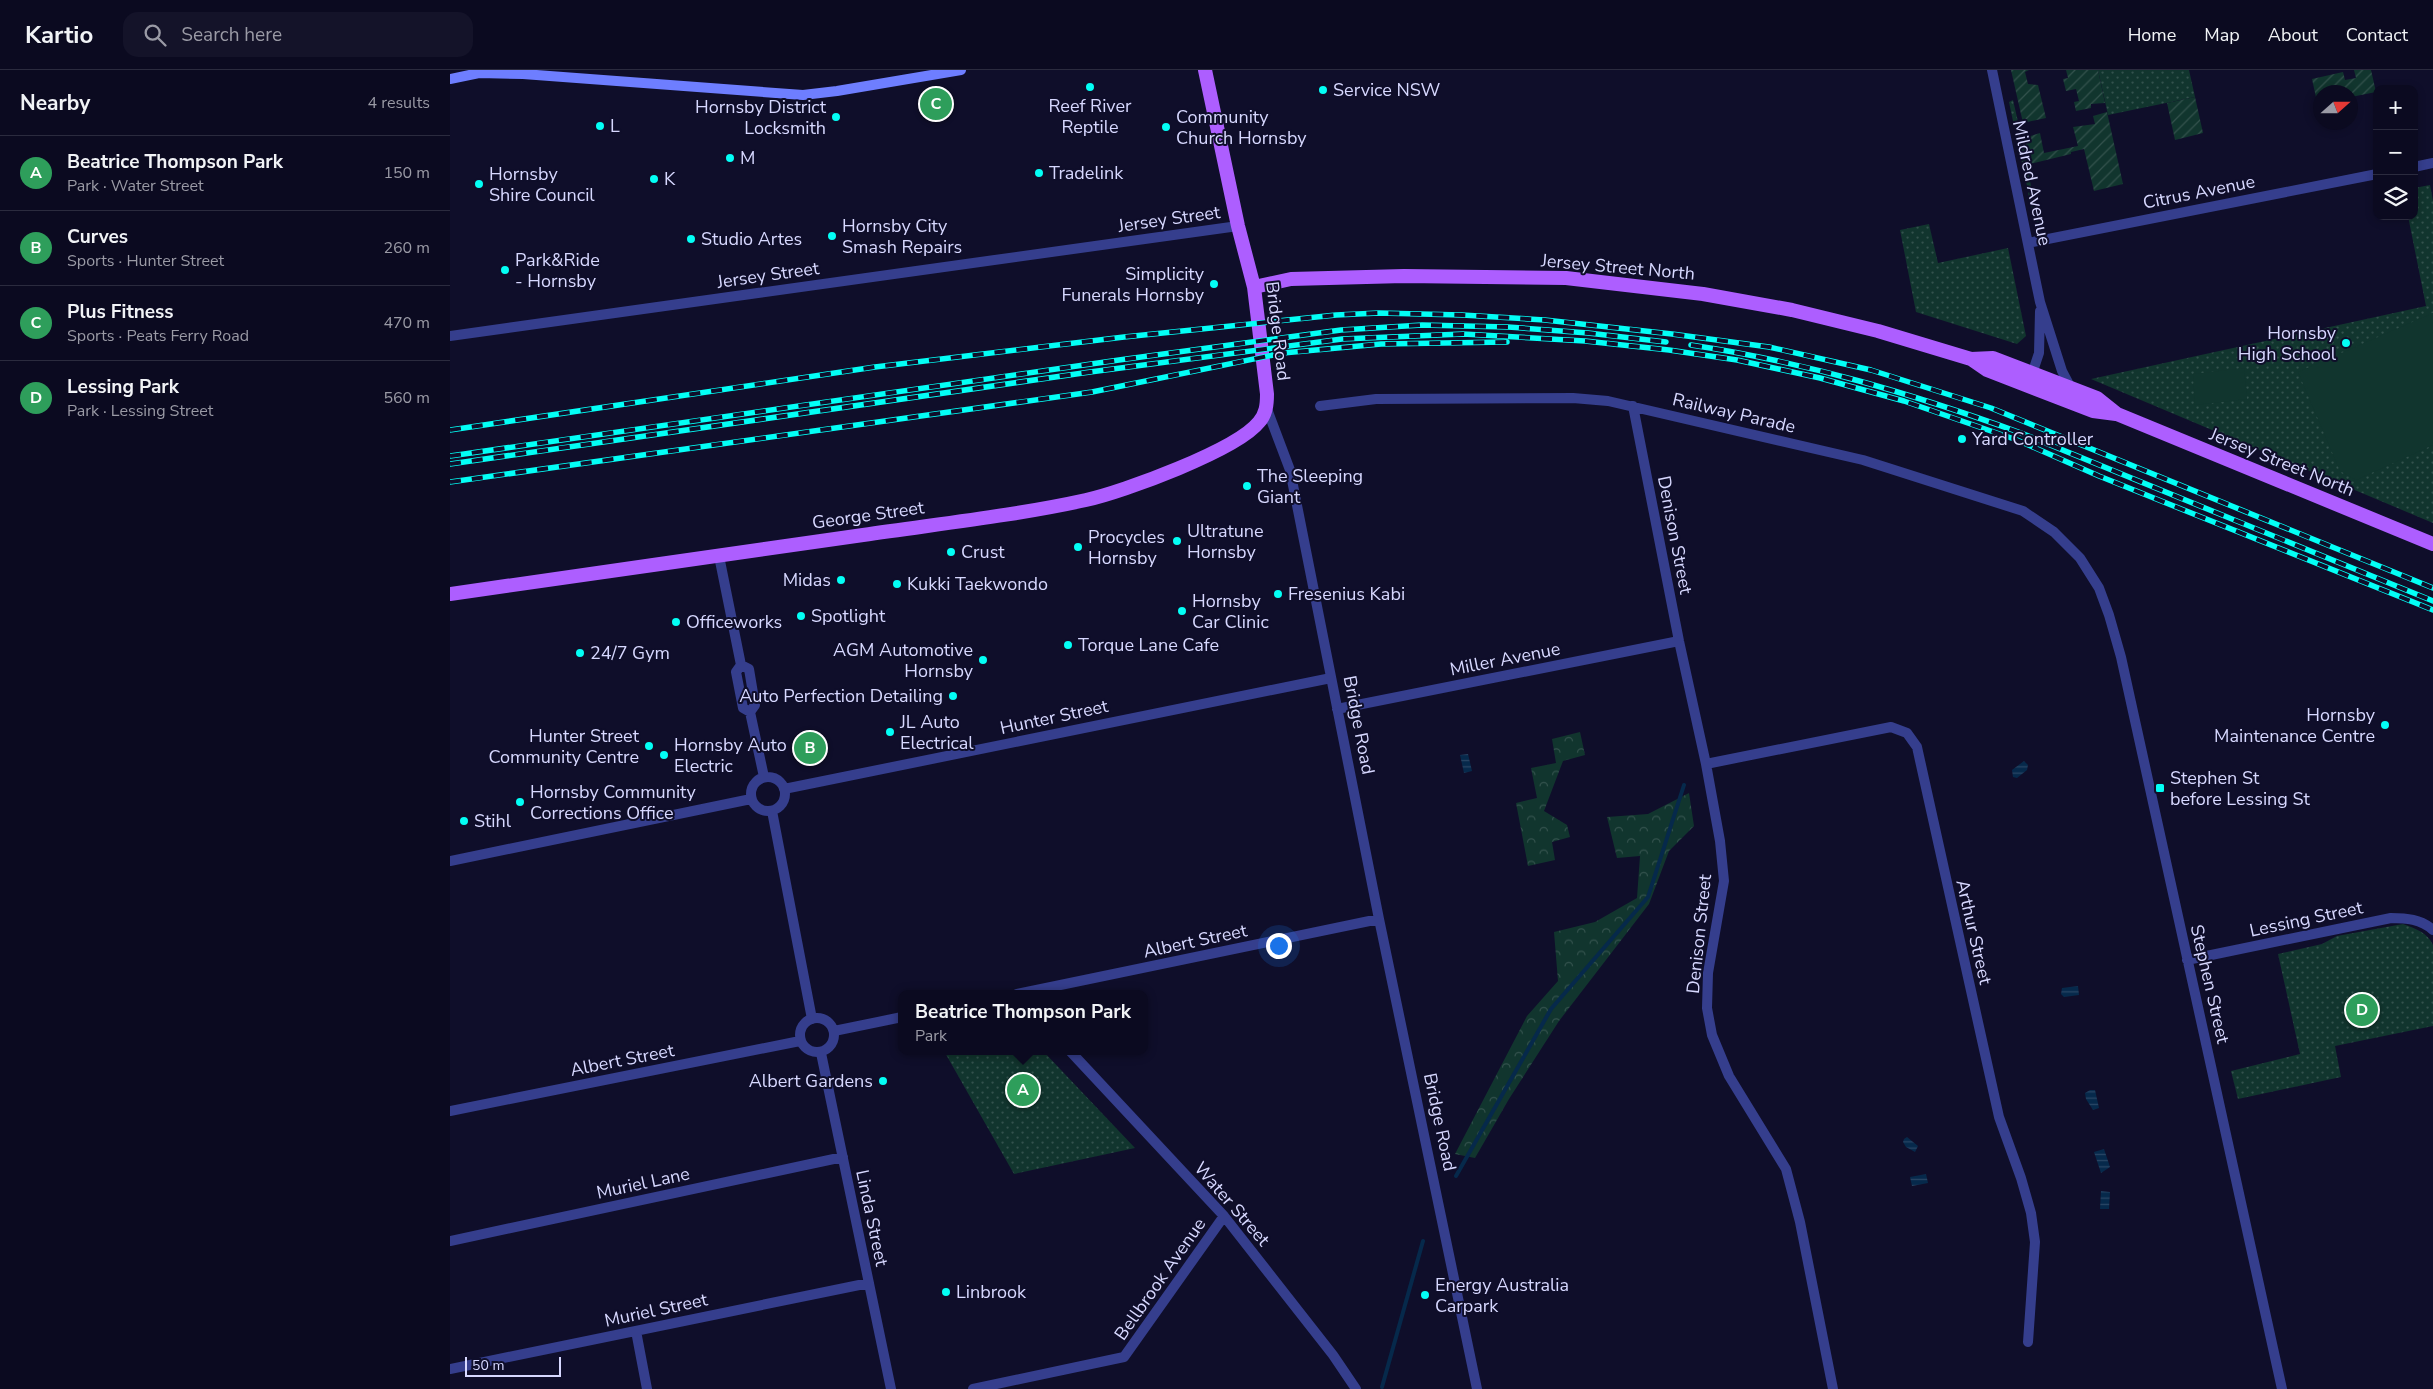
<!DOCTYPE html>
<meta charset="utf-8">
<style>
:root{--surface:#0b0a20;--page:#141329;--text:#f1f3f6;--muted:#9a9aa5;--line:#2b2b3e;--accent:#0f766e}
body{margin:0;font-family:"Nunito Sans",sans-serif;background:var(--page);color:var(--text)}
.controls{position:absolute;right:15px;top:15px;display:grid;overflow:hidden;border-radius:10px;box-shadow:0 2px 8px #0003}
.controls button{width:45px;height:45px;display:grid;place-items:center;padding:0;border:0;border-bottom:1px solid var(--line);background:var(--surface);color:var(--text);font:25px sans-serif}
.compass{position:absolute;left:1863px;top:15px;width:45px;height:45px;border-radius:50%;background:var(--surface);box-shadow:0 2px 8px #0003;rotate:69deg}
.scale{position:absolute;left:15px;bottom:12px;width:96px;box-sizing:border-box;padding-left:5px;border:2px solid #d7d8ff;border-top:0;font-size:14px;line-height:18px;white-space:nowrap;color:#d7d8ff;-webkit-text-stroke:4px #0f0e2a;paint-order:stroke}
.you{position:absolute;left:828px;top:875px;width:18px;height:18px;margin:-12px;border:4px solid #fff;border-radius:50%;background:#1a73e8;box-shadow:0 0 0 8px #1a73e833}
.badge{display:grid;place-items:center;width:32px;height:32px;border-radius:50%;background:var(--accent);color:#fff;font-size:16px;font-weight:700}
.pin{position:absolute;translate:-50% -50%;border:2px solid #fff;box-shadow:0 1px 5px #0006}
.popup{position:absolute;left:448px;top:920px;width:250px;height:65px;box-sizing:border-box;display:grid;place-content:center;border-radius:10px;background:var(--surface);filter:drop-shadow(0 1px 4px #0005);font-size:16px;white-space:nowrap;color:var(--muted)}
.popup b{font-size:19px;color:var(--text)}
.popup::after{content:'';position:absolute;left:50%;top:100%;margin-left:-10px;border:10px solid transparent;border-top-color:var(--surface)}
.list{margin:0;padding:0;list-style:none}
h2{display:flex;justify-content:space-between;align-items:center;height:65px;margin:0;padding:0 20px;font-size:21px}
h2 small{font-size:16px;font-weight:400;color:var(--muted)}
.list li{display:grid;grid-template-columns:32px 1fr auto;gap:15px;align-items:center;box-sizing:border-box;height:75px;padding:0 20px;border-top:1px solid var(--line)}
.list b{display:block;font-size:19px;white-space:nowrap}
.list p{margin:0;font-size:16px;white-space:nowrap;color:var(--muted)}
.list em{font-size:16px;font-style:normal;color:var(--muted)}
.icon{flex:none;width:28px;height:28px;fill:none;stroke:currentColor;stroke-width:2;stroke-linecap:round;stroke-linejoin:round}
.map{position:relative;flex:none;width:1983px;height:1319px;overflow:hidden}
header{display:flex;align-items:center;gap:30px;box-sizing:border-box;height:70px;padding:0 25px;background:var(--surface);border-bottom:1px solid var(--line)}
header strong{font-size:24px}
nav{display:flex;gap:28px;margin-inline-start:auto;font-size:18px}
.search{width:350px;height:45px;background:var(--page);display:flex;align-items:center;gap:12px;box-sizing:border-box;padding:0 18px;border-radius:15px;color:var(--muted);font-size:19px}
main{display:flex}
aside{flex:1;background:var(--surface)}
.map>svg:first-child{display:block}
.grass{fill:url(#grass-dots)}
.forest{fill:url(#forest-crowns)}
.garden{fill:url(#garden-furrows)}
.pitch{fill:#11352e}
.water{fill:url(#water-rules)}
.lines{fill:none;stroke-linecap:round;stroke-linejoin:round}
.stream{stroke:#06294b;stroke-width:4}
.minor{stroke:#353e8d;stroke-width:10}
.secondary{stroke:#6e7eff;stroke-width:10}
.primary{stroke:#ad5eff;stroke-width:14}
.rail-casing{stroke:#03fff6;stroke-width:5.5}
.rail{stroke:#0f0e2a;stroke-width:4;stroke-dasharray:11;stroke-linecap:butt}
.poi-dot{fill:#03fff6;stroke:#0f0e2a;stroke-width:2}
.labels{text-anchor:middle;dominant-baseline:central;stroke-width:4;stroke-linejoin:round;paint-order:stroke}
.poi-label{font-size:18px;fill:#d7d8ff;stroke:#0f0e2a;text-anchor:start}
.street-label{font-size:18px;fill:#d7d8ff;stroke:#0f0e2a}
</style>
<header>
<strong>Kartio</strong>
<div class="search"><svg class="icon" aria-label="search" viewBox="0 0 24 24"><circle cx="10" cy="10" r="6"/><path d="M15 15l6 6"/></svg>Search here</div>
<nav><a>Home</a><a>Map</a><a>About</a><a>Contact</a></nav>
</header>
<main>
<aside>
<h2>Nearby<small>4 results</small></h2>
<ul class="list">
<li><span class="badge" style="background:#2e9e5b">A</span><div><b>Beatrice Thompson Park</b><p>Park · Water Street</p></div><em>150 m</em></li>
<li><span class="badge" style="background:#2e9e5b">B</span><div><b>Curves</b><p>Sports · Hunter Street</p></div><em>260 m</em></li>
<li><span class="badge" style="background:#2e9e5b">C</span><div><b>Plus Fitness</b><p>Sports · Peats Ferry Road</p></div><em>470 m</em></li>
<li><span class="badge" style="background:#2e9e5b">D</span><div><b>Lessing Park</b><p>Park · Lessing Street</p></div><em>560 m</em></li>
</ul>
</aside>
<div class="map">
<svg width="1983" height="1319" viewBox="0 0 1983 1319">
<defs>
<pattern id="grass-dots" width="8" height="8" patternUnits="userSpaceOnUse" patternTransform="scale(1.25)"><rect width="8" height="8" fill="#11352e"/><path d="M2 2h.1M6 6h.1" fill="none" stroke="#33524d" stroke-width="1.8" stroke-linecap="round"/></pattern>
<pattern id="forest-crowns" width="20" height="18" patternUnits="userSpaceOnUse" patternTransform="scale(1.25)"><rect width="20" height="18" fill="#11352e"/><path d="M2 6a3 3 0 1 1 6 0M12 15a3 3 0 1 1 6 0" fill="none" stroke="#33524d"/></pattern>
<pattern id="garden-furrows" width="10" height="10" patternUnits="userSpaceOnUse" patternTransform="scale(1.25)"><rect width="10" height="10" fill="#11352e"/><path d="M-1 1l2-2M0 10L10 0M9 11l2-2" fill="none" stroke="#33524d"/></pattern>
<pattern id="water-rules" width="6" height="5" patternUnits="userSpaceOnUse" patternTransform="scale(1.25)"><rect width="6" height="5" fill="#06294b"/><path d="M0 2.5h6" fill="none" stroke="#2a4766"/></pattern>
</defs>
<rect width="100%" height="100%" fill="#0f0e2a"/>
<path class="grass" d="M 1648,0 L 1739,0 L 1745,27 L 1658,45 Z
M 1563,30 L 1569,56 L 1564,56 L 1559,32 Z
M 1572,68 L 1581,116 L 1577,116 L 1567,70 Z
M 1980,115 L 1983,131 L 1983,453 L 1641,309 L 1976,236 L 1958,146 L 1964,146 L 1964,118 Z
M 1582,120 L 1589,154 L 1585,151 L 1578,123 Z
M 1479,154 L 1488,193 L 1558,178 L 1576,266 L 1567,274 L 1466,242 L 1450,160 Z
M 1953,854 C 1966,859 1977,862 1983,875 L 1983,956 L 1885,976 L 1891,1007 L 1788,1029 L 1781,1001 L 1850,984 L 1828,884 L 1872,874 L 1887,866 Z
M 494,981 L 593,981 L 685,1078 L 564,1104 Z"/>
<path class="forest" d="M 1130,662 L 1135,685 L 1113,691 L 1094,741 L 1117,755 L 1120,767 L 1102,772 L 1105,790 L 1078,796 L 1066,733 L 1087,728 L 1081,698 L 1106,693 L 1102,669 Z
M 1239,723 L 1244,756 L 1219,781 L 1199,834 L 1109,951 L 1059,1029 L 1025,1088 L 1005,1084 L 1077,946 L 1108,911 L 1104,862 L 1145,852 L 1187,828 L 1190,786 L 1167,788 L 1157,747 L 1198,744 Z"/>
<path class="garden" d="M 1561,0 L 1579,0 L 1575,2 L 1578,14 L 1588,15 L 1596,48 L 1573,53 Z
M 1616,0 L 1648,0 L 1655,33 L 1641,34 L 1641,38 L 1626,41 L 1624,32 L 1629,31 L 1626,19 L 1616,21 L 1613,9 L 1618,8 Z
M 1904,0 L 1921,0 L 1926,22 L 1901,27 L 1900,22 L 1870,22 L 1869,41 L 1862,9 L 1893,2 L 1895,10 L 1906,8 Z
M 1745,27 L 1753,63 L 1725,70 L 1717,33 Z
M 1657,42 L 1673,114 L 1644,121 L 1634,79 L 1621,82 L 1621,84 L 1580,94 L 1574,68 L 1590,63 L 1594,83 L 1628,76 L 1623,57 L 1645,54 L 1643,46 Z"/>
<path class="pitch" d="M 1983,243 L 1983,375 L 1906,410 L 1890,401 L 1848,302 Z
M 1794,298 L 1797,329 L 1745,335 L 1743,304 Z"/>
<path class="water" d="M 1018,684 L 1022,701 L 1014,703 L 1010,685 Z
M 1574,691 L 1578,695 L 1577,700 L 1567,708 L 1563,707 L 1562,700 Z
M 1628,916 L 1629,925 L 1614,927 L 1611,924 L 1612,918 Z
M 1640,1020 L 1645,1020 L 1649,1038 L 1643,1040 L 1636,1029 L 1635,1023 Z
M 1457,1067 L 1468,1076 L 1465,1082 L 1456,1077 L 1453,1072 L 1454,1069 Z
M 1654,1079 L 1660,1097 L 1651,1103 L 1644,1082 Z
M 1476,1104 L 1478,1113 L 1462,1116 L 1460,1107 Z
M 1651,1121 L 1660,1122 L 1659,1139 L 1650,1139 Z"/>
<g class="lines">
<path class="stream" d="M 1006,1106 L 1101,939 L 1198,827 L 1234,715
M 932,1317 L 973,1171"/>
<path class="minor" d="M 1542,0 L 1590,232 L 1612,301 L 1621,318
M 1964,97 L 1983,93
M 1578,173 L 1927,104
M 0,266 L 788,156
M 1580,310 L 1589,283 L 1590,241
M 870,336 L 926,329 L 1123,328 L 1158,331 L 1413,390 L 1573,441 L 1604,462 L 1630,488 L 1649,518 L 1659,545 L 1671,587 L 1832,1319
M 1183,336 L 1229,571 L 1256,694 L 1270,771 L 1274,811 L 1258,903 L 1257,938 L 1262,965 L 1279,1006 L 1336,1099 L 1350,1152 L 1383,1319
M 817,339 L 840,400 L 929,849 L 1027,1319
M 269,486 L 291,595 L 286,602 L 293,638 L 300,642
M 291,595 L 299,599 L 305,635 L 300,642 L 314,707
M 887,639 L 1229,571
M 1256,694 L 1441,657 L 1457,663 L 1467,677 L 1549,1047 L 1571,1108 L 1581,1143 L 1585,1172 L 1578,1272
M301 724a17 17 0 1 1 34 0a17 17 0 1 1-34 0Z
M 334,719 L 881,608
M 322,741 L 362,949
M 0,791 L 301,729
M 1737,890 L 1941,848 C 1956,848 1971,849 1983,860
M 567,924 L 929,849
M350 965a17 17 0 1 1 34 0a17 17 0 1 1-34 0Z
M 384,961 L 452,947
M 620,981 L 774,1146 L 883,1285 L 906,1319
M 371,983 L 441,1319
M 0,1041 L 350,971
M 0,1171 L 393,1087
M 186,1261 L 197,1319
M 0,1299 L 419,1213
M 523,1319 L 674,1287 L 774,1146"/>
<path class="secondary" d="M 0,9 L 29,3 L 73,4 L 353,25 L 387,21 L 511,0"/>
<path class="primary" d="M 804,217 L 841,209 L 954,206 L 1116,208 L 1253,224 L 1342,240 L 1428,261 L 1521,289 L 1543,288 L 1647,328 L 1667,344 L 1983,474
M 1521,289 L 1537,300 L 1643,341 L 1666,344
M 0,524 C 138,504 275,485 413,465 C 487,454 563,446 636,430 C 673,422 787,380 809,352 C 816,344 817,335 817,324 L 804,217 L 788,156 L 755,0"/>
<defs>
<path id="rail" d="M 1241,275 C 1355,292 1463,324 1571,363 L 1983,531
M 0,360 L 425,297 L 674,267 L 886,245 L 929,243 L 1012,245 L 1095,250 L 1222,264 L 1319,277 L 1421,300 L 1541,338 L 1983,518
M 0,386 L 669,290 L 891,260 L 972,255 L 1058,257 L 1138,263 L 1216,272
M 0,394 L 640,302 L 892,269 L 1013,264 L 1135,271 L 1219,280 L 1287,290 L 1370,308 L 1454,331 L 1567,370 L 1649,406 L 1983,540
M 0,412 L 642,322 L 833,283 L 931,274 L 1057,272"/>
</defs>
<use href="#rail" class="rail-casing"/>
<use href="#rail" class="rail"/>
</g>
<g class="poi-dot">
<circle cx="640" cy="17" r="5"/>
<circle cx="873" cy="20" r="5"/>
<circle cx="386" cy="47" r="5"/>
<circle cx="150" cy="56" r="5"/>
<circle cx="716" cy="57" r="5"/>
<circle cx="280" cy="88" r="5"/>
<circle cx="589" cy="103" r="5"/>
<circle cx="204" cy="109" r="5"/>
<circle cx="29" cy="114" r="5"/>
<circle cx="382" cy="166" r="5"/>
<circle cx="241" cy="169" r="5"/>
<circle cx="55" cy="200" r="5"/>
<circle cx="764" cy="214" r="5"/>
<circle cx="1896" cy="273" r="5"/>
<circle cx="1512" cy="369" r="5"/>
<circle cx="797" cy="416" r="5"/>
<circle cx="727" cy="471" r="5"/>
<circle cx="628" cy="477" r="5"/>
<circle cx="501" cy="482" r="5"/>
<circle cx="391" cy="510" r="5"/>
<circle cx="447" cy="514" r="5"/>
<circle cx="828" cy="524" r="5"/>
<circle cx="732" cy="541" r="5"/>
<circle cx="351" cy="546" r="5"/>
<circle cx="226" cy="552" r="5"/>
<circle cx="618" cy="575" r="5"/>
<circle cx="130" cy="583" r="5"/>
<circle cx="533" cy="590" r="5"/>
<circle cx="503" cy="626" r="5"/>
<circle cx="1935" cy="655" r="5"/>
<circle cx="440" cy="662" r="5"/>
<circle cx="199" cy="676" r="5"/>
<circle cx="214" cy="685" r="5"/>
<rect x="1705" y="713" width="10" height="10" rx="2.5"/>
<circle cx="70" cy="732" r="5"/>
<circle cx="14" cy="751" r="5"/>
<circle cx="433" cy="1011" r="5"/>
<circle cx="496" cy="1222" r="5"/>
<circle cx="975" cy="1225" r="5"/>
</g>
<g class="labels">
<g class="poi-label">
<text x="883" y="20">Service NSW</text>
<text x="640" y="36" text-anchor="middle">Reef River<tspan x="640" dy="21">Reptile</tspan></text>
<text x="376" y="37" text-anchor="end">Hornsby District<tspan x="376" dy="21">Locksmith</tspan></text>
<text x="726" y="47">Community<tspan x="726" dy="21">Church Hornsby</tspan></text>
<text x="160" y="56">L</text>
<text x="290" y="88">M</text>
<text x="599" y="103">Tradelink</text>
<text x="39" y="104">Hornsby<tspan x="39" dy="21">Shire Council</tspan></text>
<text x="214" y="109">K</text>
<text x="392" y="156">Hornsby City<tspan x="392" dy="21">Smash Repairs</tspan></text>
<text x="251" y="169">Studio Artes</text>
<text x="65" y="190">Park&amp;Ride<tspan x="65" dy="21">- Hornsby</tspan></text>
<text x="754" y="204" text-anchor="end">Simplicity<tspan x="754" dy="21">Funerals Hornsby</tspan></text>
<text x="1886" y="263" text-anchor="end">Hornsby<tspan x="1886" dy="21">High School</tspan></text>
<text x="1522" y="369">Yard Controller</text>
<text x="807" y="406">The Sleeping<tspan x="807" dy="21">Giant</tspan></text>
<text x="737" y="461">Ultratune<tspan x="737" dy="21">Hornsby</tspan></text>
<text x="638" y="467">Procycles<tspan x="638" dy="21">Hornsby</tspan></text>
<text x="511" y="482">Crust</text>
<text x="381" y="510" text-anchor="end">Midas</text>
<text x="457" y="514">Kukki Taekwondo</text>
<text x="838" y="524">Fresenius Kabi</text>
<text x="742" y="531">Hornsby<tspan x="742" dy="21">Car Clinic</tspan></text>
<text x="361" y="546">Spotlight</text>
<text x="236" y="552">Officeworks</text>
<text x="628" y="575">Torque Lane Cafe</text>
<text x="523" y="580" text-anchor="end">AGM Automotive<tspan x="523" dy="21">Hornsby</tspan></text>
<text x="140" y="583">24/7 Gym</text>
<text x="493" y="626" text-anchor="end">Auto Perfection Detailing</text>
<text x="1925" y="645" text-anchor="end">Hornsby<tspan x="1925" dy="21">Maintenance Centre</tspan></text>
<text x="450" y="652">JL Auto<tspan x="450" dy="21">Electrical</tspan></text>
<text x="189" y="666" text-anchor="end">Hunter Street<tspan x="189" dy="21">Community Centre</tspan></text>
<text x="224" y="675">Hornsby Auto<tspan x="224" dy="21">Electric</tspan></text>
<text x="1720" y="708">Stephen St<tspan x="1720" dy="21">before Lessing St</tspan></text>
<text x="80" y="722">Hornsby Community<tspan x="80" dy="21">Corrections Office</tspan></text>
<text x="24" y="751">Stihl</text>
<text x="423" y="1011" text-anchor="end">Albert Gardens</text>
<text x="985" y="1215">Energy Australia<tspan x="985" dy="21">Carpark</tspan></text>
<text x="506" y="1222">Linbrook</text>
</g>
<g class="street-label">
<text transform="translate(1582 113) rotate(78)">Mildred Avenue</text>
<text transform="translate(1749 122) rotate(-11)">Citrus Avenue</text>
<text transform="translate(719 149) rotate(-8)">Jersey Street</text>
<text transform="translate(1168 197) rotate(5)">Jersey Street North</text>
<text transform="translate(318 205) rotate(-8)">Jersey Street</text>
<text transform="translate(828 261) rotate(83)">Bridge Road</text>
<text transform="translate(1284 343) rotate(13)">Railway Parade</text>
<text transform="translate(1832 392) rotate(22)">Jersey Street North</text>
<text transform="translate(418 445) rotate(-8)">George Street</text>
<text transform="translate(1225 465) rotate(79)">Denison Street</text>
<text transform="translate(1055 589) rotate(-11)">Miller Avenue</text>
<text transform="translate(604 647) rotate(-12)">Hunter Street</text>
<text transform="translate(909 655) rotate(79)">Bridge Road</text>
<text transform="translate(1856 849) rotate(-12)">Lessing Street</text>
<text transform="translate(1524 862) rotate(77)">Arthur Street</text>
<text transform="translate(1249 864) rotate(-84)">Denison Street</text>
<text transform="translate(745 871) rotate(-12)">Albert Street</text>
<text transform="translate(1760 914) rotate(77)">Stephen Street</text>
<text transform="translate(172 990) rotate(-11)">Albert Street</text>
<text transform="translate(990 1052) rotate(78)">Bridge Road</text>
<text transform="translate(193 1113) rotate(-12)">Muriel Lane</text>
<text transform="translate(782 1134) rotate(49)">Water Street</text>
<text transform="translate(422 1148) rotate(78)">Linda Street</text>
<text transform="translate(710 1209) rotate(-55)">Bellbrook Avenue</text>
<text transform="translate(206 1240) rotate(-12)">Muriel Street</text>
</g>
</g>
</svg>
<div class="controls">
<button>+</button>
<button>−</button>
<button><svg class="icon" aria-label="layers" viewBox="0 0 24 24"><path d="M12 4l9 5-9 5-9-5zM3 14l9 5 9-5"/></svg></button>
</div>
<svg class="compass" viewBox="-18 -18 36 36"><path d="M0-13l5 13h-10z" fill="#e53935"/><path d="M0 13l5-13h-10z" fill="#9a9aa5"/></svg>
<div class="scale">50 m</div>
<div class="you"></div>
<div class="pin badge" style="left:573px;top:1020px;background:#2e9e5b">A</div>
<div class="popup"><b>Beatrice Thompson Park</b>Park</div>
<div class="pin badge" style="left:360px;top:678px;background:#2e9e5b">B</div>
<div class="pin badge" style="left:486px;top:34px;background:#2e9e5b">C</div>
<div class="pin badge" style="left:1912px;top:940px;background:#2e9e5b">D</div>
</div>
</main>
